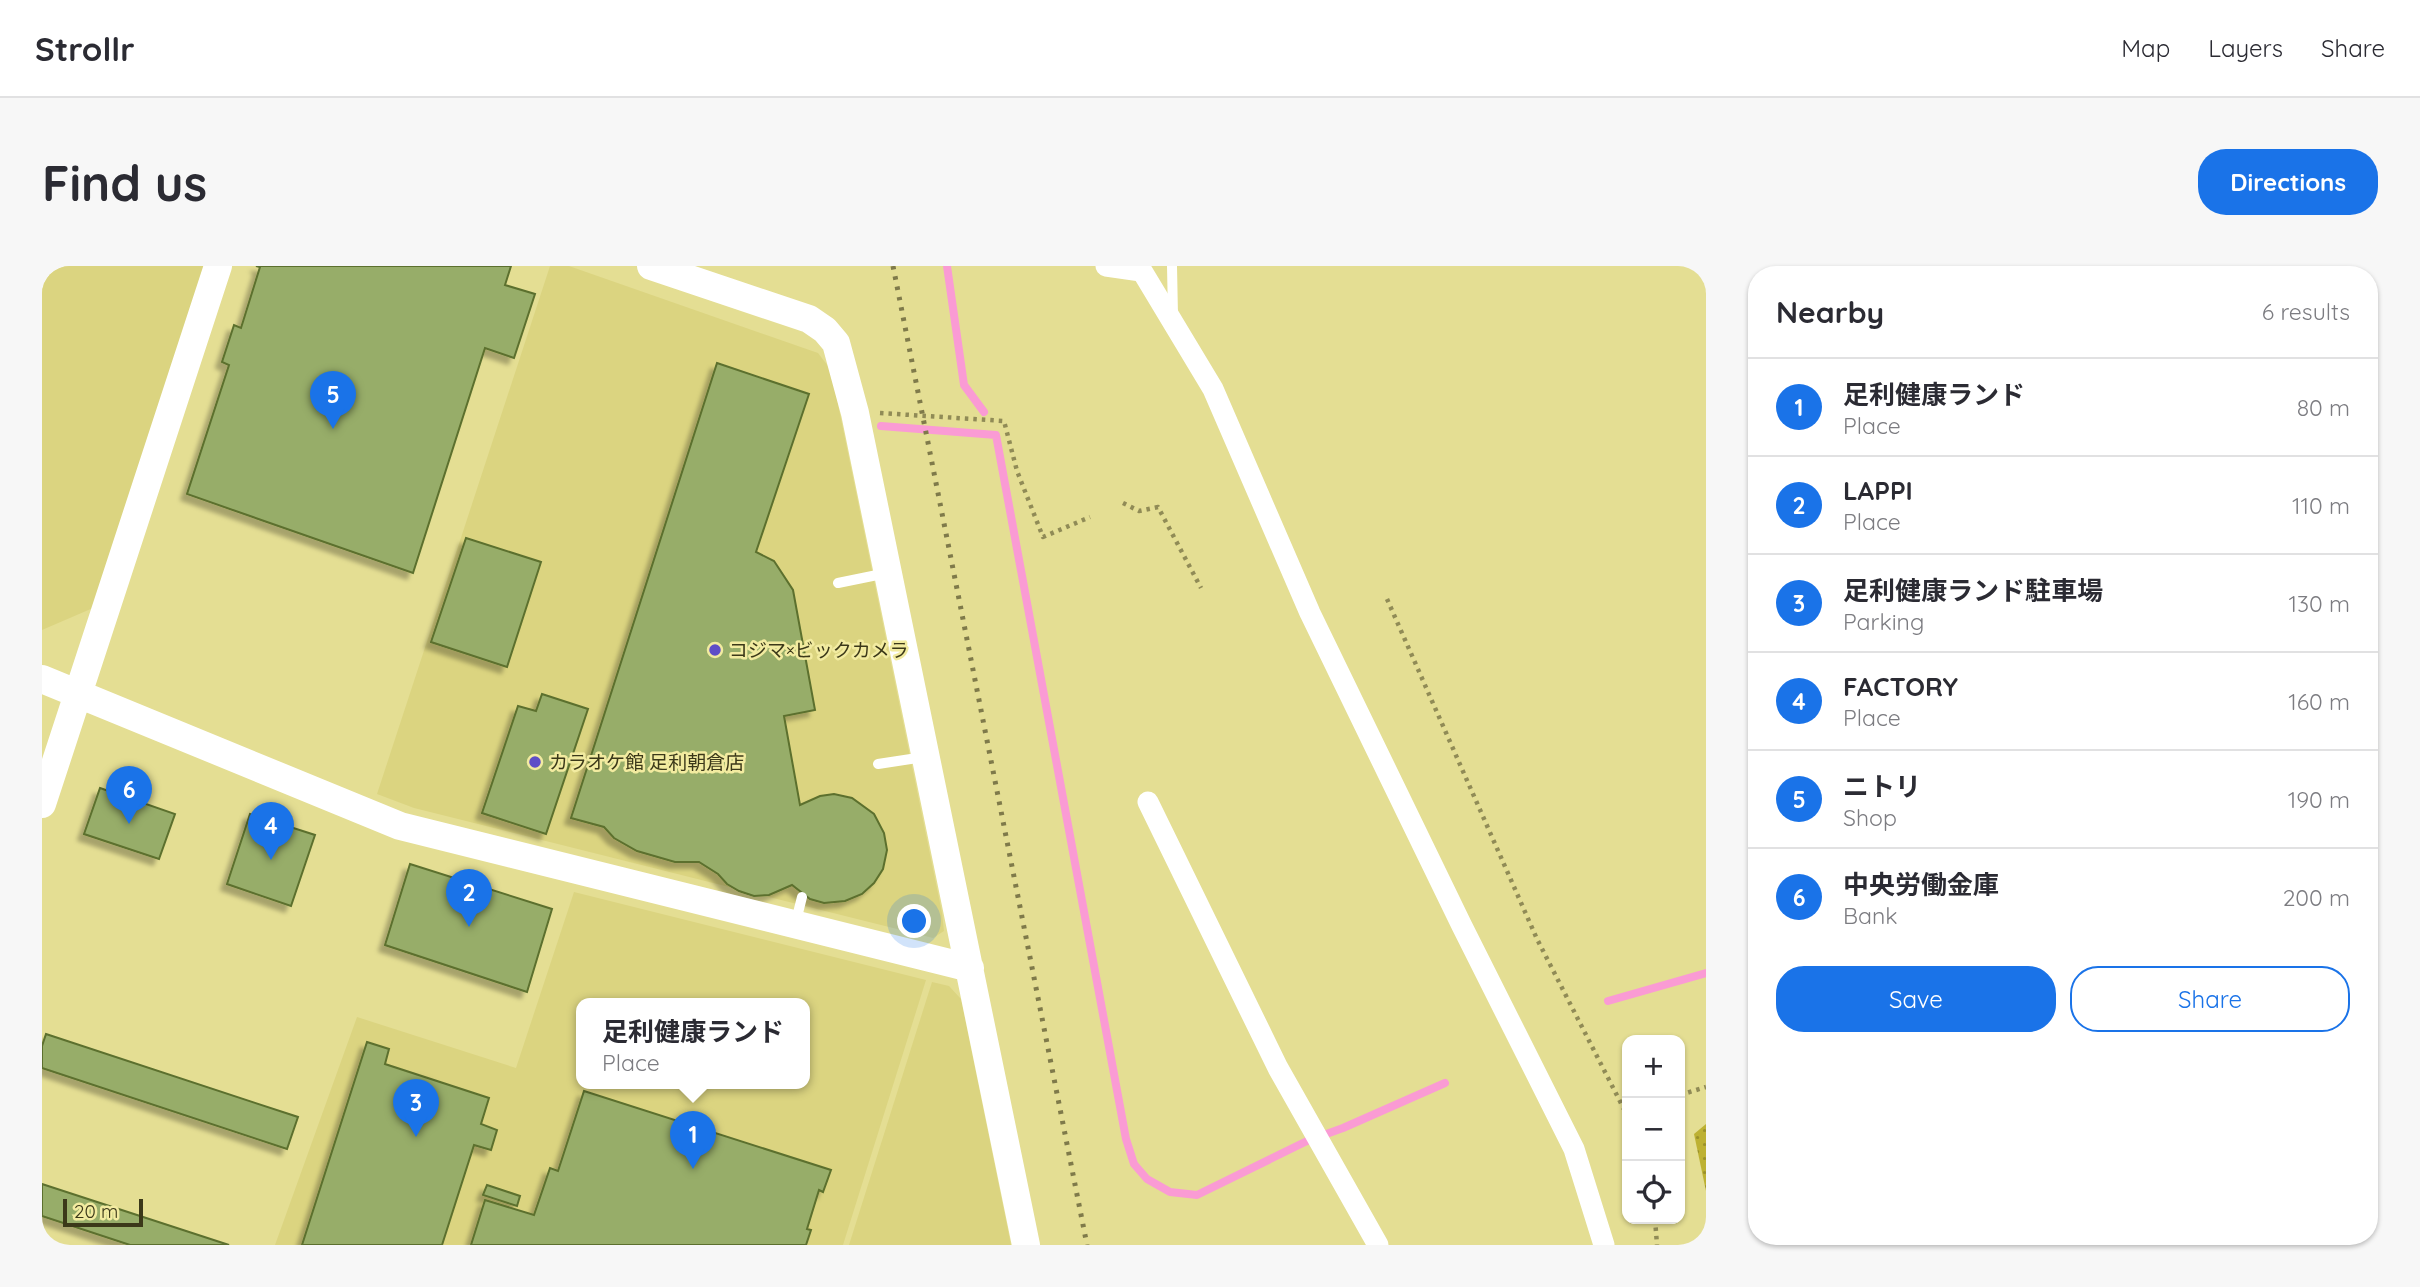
<!DOCTYPE html>
<meta charset="utf-8">
<style>
:root{--surface:#fff;--page:#f7f7f7;--text:#2b2b33;--muted:#7c7c81;--line:#e1e1e2;--accent:#1a73e8}
body{margin:0;font-family:Quicksand,"Noto Sans JP",sans-serif;background:var(--page);color:var(--text)}
.controls{position:absolute;right:21px;bottom:21px;display:grid;overflow:hidden;border-radius:14px;box-shadow:0 2px 5px #0004}
.controls button{width:63px;height:63px;display:grid;place-items:center;padding:0;border:0;border-bottom:2px solid var(--line);background:var(--surface);color:var(--text);font:35px sans-serif}
.scale{position:absolute;left:21px;bottom:18px;width:80px;box-sizing:border-box;padding-left:7px;border:4px solid #3b3819;border-top:0;font-size:19px;line-height:24px;white-space:nowrap;color:#3b3819;-webkit-text-stroke:5px #f2eba0;paint-order:stroke}
.you{position:absolute;left:873px;top:656px;width:24px;height:24px;margin:-18px;border:5px solid #fff;border-radius:50%;background:#1a73e8;box-shadow:0 0 0 10px #1a73e833}
.badge{display:grid;place-items:center;width:46px;height:46px;border-radius:50%;background:var(--accent);color:#fff;font-size:23px;font-weight:700}
.pin{position:absolute;translate:-50% -58px;filter:drop-shadow(0 2px 4px #0008)}
.pin::after{content:'';position:absolute;top:37px;width:24px;height:21px;background:inherit;clip-path:polygon(0 0,100% 0,50% 100%)}
.popup{position:absolute;left:534px;top:732px;width:234px;height:91px;box-sizing:border-box;display:grid;place-content:center;border-radius:14px;background:var(--surface);filter:drop-shadow(0 2px 5px #0005);font-size:23px;white-space:nowrap;color:var(--muted)}
.popup b{font-size:26px;color:var(--text)}
.popup::after{content:'';position:absolute;left:50%;top:100%;margin-left:-14px;border:14px solid transparent;border-top-color:var(--surface)}
.list{margin:0;padding:0;list-style:none}
h2{display:flex;justify-content:space-between;align-items:center;height:91px;margin:0;padding:0 28px;font-size:30px}
h2 small{font-size:23px;font-weight:400;color:var(--muted)}
.list li{display:grid;grid-template-columns:46px 1fr auto;gap:21px;align-items:center;box-sizing:border-box;height:98px;padding:0 28px;border-top:2px solid var(--line)}
.list b{display:block;font-size:26px;white-space:nowrap}
.list p{margin:0;font-size:23px;white-space:nowrap;color:var(--muted)}
.list em{font-size:23px;font-style:normal;color:var(--muted)}
.actions{display:flex;gap:14px;padding:21px 28px}
.actions a{flex:1;padding:16px 0;border:2px solid var(--accent);border-radius:28px;text-align:center;font-size:24px;color:var(--accent)}
.actions .main{background:var(--accent);color:#fff}
.icon{flex:none;width:38px;height:38px;fill:none;stroke:currentColor;stroke-width:2;stroke-linecap:round;stroke-linejoin:round}
.map{position:relative;flex:none;width:1664px;height:979px;overflow:hidden;border-radius:28px}
header{display:flex;align-items:center;gap:42px;box-sizing:border-box;height:98px;padding:0 35px;background:var(--surface);border-bottom:2px solid var(--line)}
header strong{font-size:33px}
nav{display:flex;gap:38px;margin-inline-start:auto;font-size:24px}
.intro{display:flex;align-items:center;justify-content:space-between;box-sizing:border-box;height:168px;padding:0 42px}
h1{margin:0;font-size:49px}
.button{padding:18px 32px;border-radius:28px;background:var(--accent);color:#fff;font-size:24px;font-weight:700}
main{display:flex;gap:42px;padding:0 42px}
aside{flex:1;background:var(--surface);border-radius:28px;box-shadow:0 2px 5px #0004}
.map>svg:first-child{display:block}
.built{fill:#dbd480;fill-rule:evenodd}
.grass{fill:url(#grass-dots)}
.lines{fill:none;stroke-linecap:round;stroke-linejoin:round}
.stream{stroke:#fa9bd4;stroke-width:8}
.building{fill:#97ad69;stroke:#5c702e;stroke-width:2;filter:url(#shadow)}
.path{stroke:#908b56;stroke-width:4.5;stroke-dasharray:3.5 5;stroke-linecap:butt}
.service{stroke:#fff;stroke-width:10}
.minor{stroke:#fff;stroke-width:21}
.tertiary{stroke:#fff;stroke-width:28}
.rail{stroke:#7f7a4a;stroke-width:5;stroke-dasharray:3.5 7;stroke-linecap:butt}
.poi-dot{fill:#5e4ec7;stroke:#f2eba0;stroke-width:2.5}
.labels{text-anchor:middle;dominant-baseline:central;stroke-width:5;stroke-linejoin:round;paint-order:stroke}
.poi-label{font-size:19px;fill:#3b3819;stroke:#f2eba0;text-anchor:start}
</style>
<header>
<strong>Strollr</strong>
<nav><a>Map</a><a>Layers</a><a>Share</a></nav>
</header>
<div class="intro"><h1>Find us</h1><a class="button">Directions</a></div>
<main>
<div class="map">
<svg width="1664" height="979" viewBox="0 0 1664 979">
<defs>
<pattern id="grass-dots" width="8" height="8" patternUnits="userSpaceOnUse" patternTransform="scale(1.75)"><rect width="8" height="8" fill="#bdb133"/><path d="M2 2h.1M6 6h.1" fill="none" stroke="#9b912a" stroke-width="1.8" stroke-linecap="round"/></pattern>
<filter id="shadow"><feDropShadow dx="-6" dy="6" stdDeviation="2" flood-color="#0004"/></filter>
</defs>
<rect width="100%" height="100%" fill="#e4de93"/>
<path class="built" d="M 0,0 L 163,0 L 51,342 L 0,364 Z
M 508,0 L 527,0 L 776,87 L 789,104 L 900,647 L 902,665 L 891,672 L 372,542 L 335,528 Z
M 532,626 L 884,714 L 801,979 L 233,979 L 315,751 L 474,802 ZM 539,737 L 763,737 L 763,817 L 539,817 Z
M 890,716 L 907,720 L 919,733 L 969,979 L 807,979 Z"/>
<path class="grass" d="M 1664,858 L 1664,925 L 1652,868 Z"/>
<g class="lines">
<path class="stream" d="M 905,0 L 922,119 L 942,146
M 839,160 L 954,169 L 1084,873 L 1092,898 L 1105,913 L 1128,926 L 1155,929 L 1265,875 L 1301,862 L 1403,817
M 1566,735 L 1664,707"/>
</g>
<path class="building" d="M 214,0 L 469,0 L 463,19 L 493,28 L 472,92 L 443,82 L 371,307 L 145,228 L 187,99 L 180,96 L 192,59 L 199,62 L 218,1 Z
M 675,97 L 767,128 L 714,286 L 732,295 L 751,324 L 773,444 L 742,450 L 758,539 L 778,530 L 792,528 L 810,532 L 832,548 L 842,567 L 845,584 L 841,603 L 832,617 L 820,628 L 803,635 L 782,637 L 768,633 L 750,619 L 727,629 L 712,630 L 697,625 L 685,618 L 676,608 L 657,596 L 633,596 L 595,585 L 572,572 L 562,561 L 529,552 Z
M 424,272 L 499,296 L 465,401 L 389,376 Z
M 500,428 L 546,443 L 504,568 L 440,547 L 476,440 L 494,445 Z
M 58,522 L 133,548 L 117,593 L 42,568 Z
M 208,548 L 273,569 L 249,640 L 185,618 Z
M 368,598 L 510,643 L 485,726 L 343,679 Z
M 4,768 L 256,851 L 245,883 L 0,802 L 0,780 Z
M 325,776 L 347,783 L 343,798 L 447,832 L 439,858 L 455,864 L 449,884 L 432,879 L 400,979 L 260,979 Z
M 542,825 L 789,904 L 781,926 L 777,924 L 765,963 L 769,964 L 764,979 L 429,979 L 443,934 L 492,949 L 508,902 L 516,905 Z
M 0,918 L 187,979 L 88,979 L 0,950 Z
M 445,919 L 478,930 L 475,940 L 441,929 Z"/>
<g class="lines">
<path class="path" d="M 838,147 L 962,155 L 975,205 L 1001,271 L 1048,251
M 1081,237 L 1097,245 L 1116,241 L 1159,322
M 1345,333 L 1495,673 L 1585,849
M 1638,829 L 1664,821
M 1613,953 L 1615,979"/>
<path class="service" d="M 1130,0 L 1131,49
M 796,317 L 845,307
M 836,498 L 882,491
M 753,659 L 760,631"/>
<path class="minor" d="M 1064,0 L 1099,5
M 1097,0 L 1171,123 L 1268,347 L 1420,660 L 1532,883 L 1562,979
M 1106,536 L 1236,802 L 1336,979"/>
<path class="tertiary" d="M 609,0 L 767,53 L 783,64 L 794,77 L 813,147 L 984,979
M 0,413 L 358,560 L 928,702
M 0,538 L 176,0"/>
<path class="rail" d="M 851,0 L 1045,979"/>
</g>
<g class="poi-dot">
<circle cx="673" cy="384" r="7"/>
<circle cx="493" cy="496" r="7"/>
</g>
<g class="labels">
<g class="poi-label">
<text x="687" y="384">コジマ×ビックカメラ</text>
<text x="507" y="496">カラオケ館 足利朝倉店</text>
</g>
</g>
</svg>
<div class="controls">
<button>+</button>
<button>−</button>
<button><svg class="icon" aria-label="locate" viewBox="0 0 24 24"><circle cx="12" cy="12" r="6"/><path d="M12 2v4M12 18v4M2 12h4M18 12h4"/></svg></button>
</div>
<div class="scale">20 m</div>
<div class="you"></div>
<div class="pin badge" style="left:651px;top:903px">1</div>
<div class="popup"><b>足利健康ランド</b>Place</div>
<div class="pin badge" style="left:427px;top:661px">2</div>
<div class="pin badge" style="left:374px;top:871px">3</div>
<div class="pin badge" style="left:229px;top:594px">4</div>
<div class="pin badge" style="left:291px;top:163px">5</div>
<div class="pin badge" style="left:87px;top:558px">6</div>
</div>
<aside>
<h2>Nearby<small>6 results</small></h2>
<ul class="list">
<li><span class="badge">1</span><div><b>足利健康ランド</b><p>Place</p></div><em>80 m</em></li>
<li><span class="badge">2</span><div><b>LAPPI</b><p>Place</p></div><em>110 m</em></li>
<li><span class="badge">3</span><div><b>足利健康ランド駐車場</b><p>Parking</p></div><em>130 m</em></li>
<li><span class="badge">4</span><div><b>FACTORY</b><p>Place</p></div><em>160 m</em></li>
<li><span class="badge">5</span><div><b>ニトリ</b><p>Shop</p></div><em>190 m</em></li>
<li><span class="badge">6</span><div><b>中央労働金庫</b><p>Bank</p></div><em>200 m</em></li>
</ul>
<div class="actions"><a class="main">Save</a><a>Share</a></div>
</aside>
</main>
